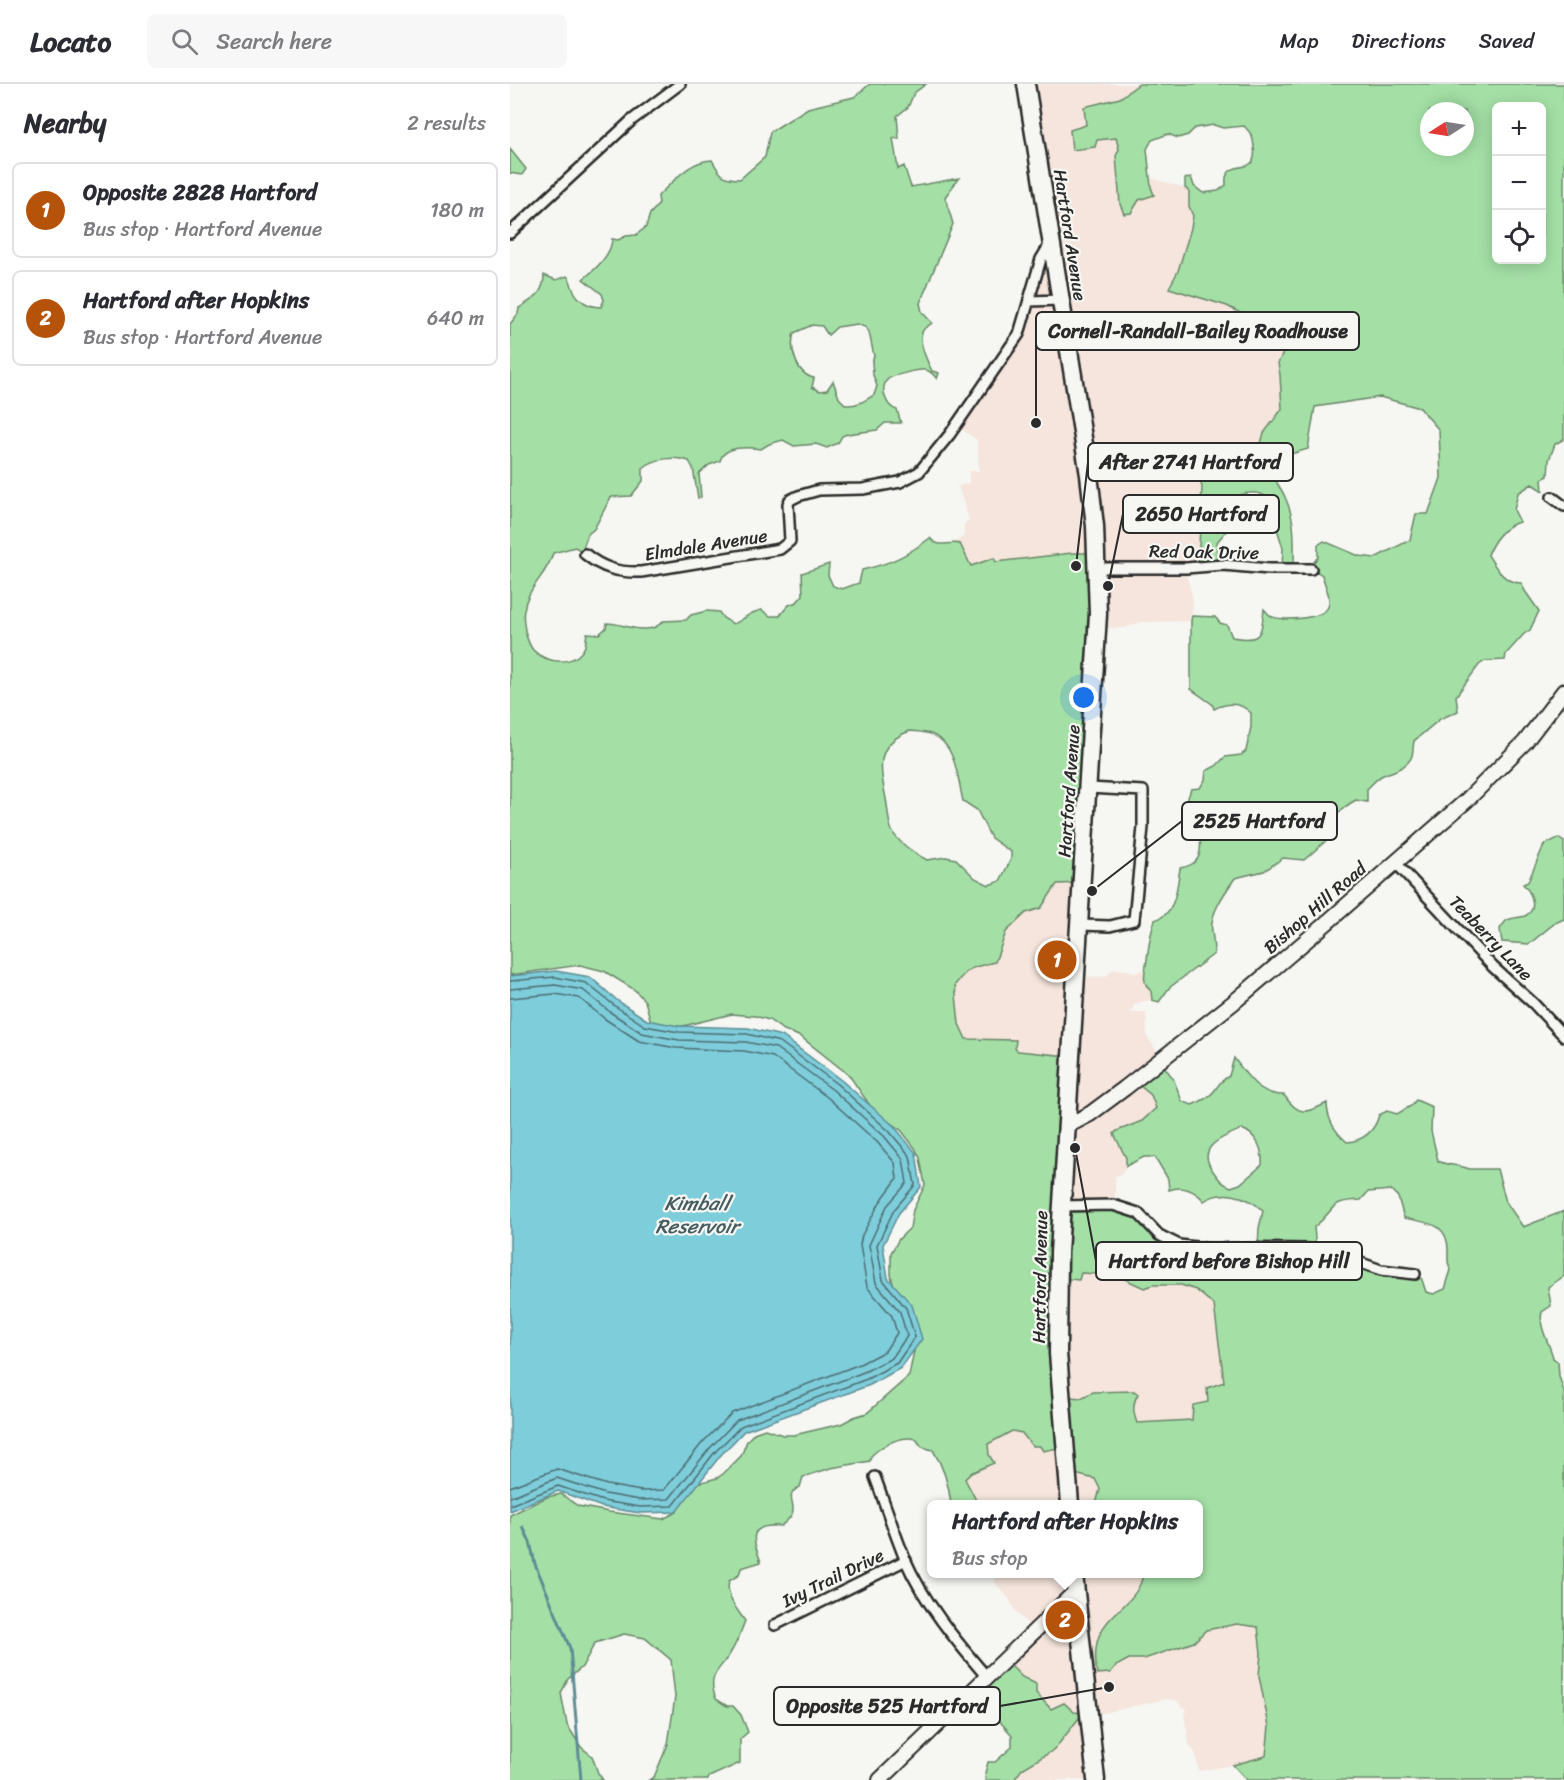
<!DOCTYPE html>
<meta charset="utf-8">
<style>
:root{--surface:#fff;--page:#f7f7f7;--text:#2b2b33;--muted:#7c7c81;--line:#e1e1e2;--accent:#b45309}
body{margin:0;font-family:Sriracha,sans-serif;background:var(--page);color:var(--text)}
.controls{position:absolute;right:18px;top:18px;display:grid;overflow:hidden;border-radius:9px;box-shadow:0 3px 15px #0003}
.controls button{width:54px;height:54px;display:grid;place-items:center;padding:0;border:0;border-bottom:2px solid var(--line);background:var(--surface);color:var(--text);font:30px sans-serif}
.compass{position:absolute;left:910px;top:18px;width:54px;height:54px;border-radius:50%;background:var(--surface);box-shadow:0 3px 15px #0003;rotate:258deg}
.you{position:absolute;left:574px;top:614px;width:21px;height:21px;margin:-15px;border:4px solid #fff;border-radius:50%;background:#1a73e8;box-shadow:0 0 0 9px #1a73e833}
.badge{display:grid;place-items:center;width:39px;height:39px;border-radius:50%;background:var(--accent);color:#fff;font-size:20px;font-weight:700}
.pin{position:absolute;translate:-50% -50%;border:3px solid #fff;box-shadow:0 2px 6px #0006}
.popup{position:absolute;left:417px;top:1416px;width:276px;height:78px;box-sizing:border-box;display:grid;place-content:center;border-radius:9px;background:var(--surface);filter:drop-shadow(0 2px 4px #0005);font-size:20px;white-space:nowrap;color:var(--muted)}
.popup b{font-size:22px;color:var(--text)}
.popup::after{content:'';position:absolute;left:50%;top:100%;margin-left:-12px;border:12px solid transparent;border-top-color:var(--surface)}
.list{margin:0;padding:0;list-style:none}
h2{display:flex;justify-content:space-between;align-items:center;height:78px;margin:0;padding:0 24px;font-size:26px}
h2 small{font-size:20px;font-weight:400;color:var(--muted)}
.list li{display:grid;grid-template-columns:39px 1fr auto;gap:18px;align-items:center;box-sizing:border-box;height:96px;margin:0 12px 12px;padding:0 12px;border:2px solid var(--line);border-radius:9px}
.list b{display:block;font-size:22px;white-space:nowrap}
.list p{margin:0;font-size:20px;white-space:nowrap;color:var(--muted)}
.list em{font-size:20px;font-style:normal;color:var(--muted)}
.icon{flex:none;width:33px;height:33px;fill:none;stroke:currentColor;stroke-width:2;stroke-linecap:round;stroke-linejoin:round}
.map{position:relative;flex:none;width:1054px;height:1696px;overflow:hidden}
header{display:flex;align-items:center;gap:36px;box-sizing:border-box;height:84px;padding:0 30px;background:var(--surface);border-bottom:2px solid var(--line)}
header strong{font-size:28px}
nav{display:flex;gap:33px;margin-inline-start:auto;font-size:21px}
.search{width:420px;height:54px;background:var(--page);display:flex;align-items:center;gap:15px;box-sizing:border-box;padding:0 21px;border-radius:9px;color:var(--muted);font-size:22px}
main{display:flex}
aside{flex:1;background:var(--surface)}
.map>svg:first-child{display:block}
.built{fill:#f5e5dc}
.green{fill:#a4e0a6;stroke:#688668;stroke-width:1.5;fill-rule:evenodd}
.water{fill:#7ecdda;stroke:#5d8c94;stroke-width:1.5}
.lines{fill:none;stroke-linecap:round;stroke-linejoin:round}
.shore{stroke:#4c6c71;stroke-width:1.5}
.stream{stroke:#5d8c94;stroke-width:3}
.street-casing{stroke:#2b2b2b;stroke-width:14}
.secondary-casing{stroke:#2b2b2b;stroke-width:18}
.highway-casing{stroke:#2b2b2b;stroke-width:21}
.street{stroke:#f6f6f2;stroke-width:9}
.secondary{stroke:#f6f6f2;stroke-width:14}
.highway{stroke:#f6f6f2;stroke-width:16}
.labels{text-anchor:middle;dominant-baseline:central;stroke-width:4.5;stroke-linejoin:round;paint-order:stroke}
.street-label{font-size:18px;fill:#2b2b2b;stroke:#f6f6f2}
.water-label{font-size:20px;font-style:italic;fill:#445c60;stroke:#f6f6f2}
.leader{fill:none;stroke:#2b2b2b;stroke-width:2}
.callout-dot{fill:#2b2b2b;stroke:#f6f6f2;stroke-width:2}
.callout{fill:#f6f6f2;stroke:#2b2b2b;stroke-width:2}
.callout-label{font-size:20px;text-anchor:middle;font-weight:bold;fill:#2b2b2b}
</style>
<header>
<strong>Locato</strong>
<div class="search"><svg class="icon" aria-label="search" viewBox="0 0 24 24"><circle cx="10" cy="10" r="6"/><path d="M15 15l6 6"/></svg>Search here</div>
<nav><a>Map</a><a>Directions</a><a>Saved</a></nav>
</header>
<main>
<aside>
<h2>Nearby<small>2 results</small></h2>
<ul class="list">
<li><span class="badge">1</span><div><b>Opposite 2828 Hartford</b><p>Bus stop · Hartford Avenue</p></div><em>180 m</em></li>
<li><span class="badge">2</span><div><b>Hartford after Hopkins</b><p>Bus stop · Hartford Avenue</p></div><em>640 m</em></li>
</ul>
</aside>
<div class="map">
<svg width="1054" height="1696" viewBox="0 0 1054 1696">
<rect width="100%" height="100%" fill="#f6f6f2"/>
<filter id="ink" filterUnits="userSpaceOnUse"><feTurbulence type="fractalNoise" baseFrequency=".0167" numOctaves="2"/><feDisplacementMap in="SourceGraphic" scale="12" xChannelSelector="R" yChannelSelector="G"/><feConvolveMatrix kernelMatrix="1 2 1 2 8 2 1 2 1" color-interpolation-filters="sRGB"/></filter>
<g filter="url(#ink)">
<path class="built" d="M 520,0 L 629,0 L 610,14 L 574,23 L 587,56 L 606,54 L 621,129 L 629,116 L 638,114 L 641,103 L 640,94 L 675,104 L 679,107 L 679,122 L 683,132 L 681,144 L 667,189 L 659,201 L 717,222 L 732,230 L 748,231 L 753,240 L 778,251 L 779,259 L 768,279 L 770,291 L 772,325 L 754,349 L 747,373 L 722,377 L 695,388 L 689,394 L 692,403 L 688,482 L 675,485 L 683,516 L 681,537 L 631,538 L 615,544 L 587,544 L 562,469 L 486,478 L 483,474 L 461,482 L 450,460 L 444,459 L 454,452 L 454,441 L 459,436 L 448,402 L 459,399 L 459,387 L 469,387 L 467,356 L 447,342 L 457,325 L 500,274 L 517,244 L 525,220 L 539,154 Z
M 571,799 L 565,893 L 595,893 L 603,885 L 618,886 L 625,889 L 633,886 L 637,903 L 641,906 L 642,916 L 630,918 L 624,921 L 621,929 L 636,928 L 637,953 L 651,972 L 641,1011 L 646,1024 L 632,1037 L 607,1047 L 604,1050 L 616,1074 L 616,1082 L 612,1090 L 605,1092 L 605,1121 L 551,1121 L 508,967 L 505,964 L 505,956 L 456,955 L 449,940 L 445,901 L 458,885 L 485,878 L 496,849 L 516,829 L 531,824 L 547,800 Z
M 571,1189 L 606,1191 L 634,1204 L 643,1201 L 671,1201 L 686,1206 L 704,1221 L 714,1298 L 698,1318 L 683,1321 L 682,1336 L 627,1339 L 624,1330 L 624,1318 L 628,1310 L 583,1308 L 571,1314 L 550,1313 L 548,1194 Z
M 501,1347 L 512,1349 L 522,1362 L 553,1363 L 567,1392 L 585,1395 L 590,1405 L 586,1420 L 468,1420 L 455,1395 L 461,1389 L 484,1379 L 479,1371 L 478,1360 Z
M 486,1490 L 633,1490 L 632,1500 L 619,1519 L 598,1538 L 585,1578 L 587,1590 L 600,1589 L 606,1582 L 619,1575 L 634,1575 L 684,1558 L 696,1546 L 727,1540 L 748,1543 L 751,1569 L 749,1592 L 759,1642 L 756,1672 L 723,1681 L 689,1687 L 685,1668 L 679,1661 L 674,1628 L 677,1629 L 675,1623 L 672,1624 L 667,1616 L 656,1615 L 585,1631 L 591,1696 L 504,1696 L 512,1685 L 544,1666 L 572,1629 L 541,1625 L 526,1609 L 526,1600 L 512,1593 L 494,1575 L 521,1544 L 505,1526 L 498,1513 L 485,1499 Z"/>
<path class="green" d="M 360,0 L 416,0 L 404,9 L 398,23 L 387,32 L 389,55 L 383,54 L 388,85 L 394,82 L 401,103 L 449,94 L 435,113 L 443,140 L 410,219 L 412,228 L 422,239 C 421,240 414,244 414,245 C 406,255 417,277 422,287 L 429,289 L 427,295 C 424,291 421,287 416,286 C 410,285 383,291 378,295 C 369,304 376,323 387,326 L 391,339 L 375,339 L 367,346 L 337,350 L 332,352 L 328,359 L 317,364 L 306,360 L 284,362 L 273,356 L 259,360 L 251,365 C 239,363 214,361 210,377 L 199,381 L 189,390 L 191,413 L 188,414 L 183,384 L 179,377 C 166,372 144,374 133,384 L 133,397 L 121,412 L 101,413 L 84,445 L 78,450 L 72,467 L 65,463 L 43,469 C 38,490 17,503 14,526 C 12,537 16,557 23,566 C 36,580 66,583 75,562 C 76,559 76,553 77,549 L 89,550 L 96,544 L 97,539 C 114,539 139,554 153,537 L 176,536 L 181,531 L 197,527 L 209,528 L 213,534 L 223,540 C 236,536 235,529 252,526 L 260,532 L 269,532 L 279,521 L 287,518 L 293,511 L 292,489 L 319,480 L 318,491 L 323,502 L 332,505 L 349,499 L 352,486 C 382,479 396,472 420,454 C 429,465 438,457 450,460 L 461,482 L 484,474 L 486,478 L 562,469 L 587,469 L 571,799 L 547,800 L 531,824 L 516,829 L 496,848 L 485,878 C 463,883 459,882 445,901 L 449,940 L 456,955 L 506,956 L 505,964 L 508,967 L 558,972 L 550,1117 L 605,1121 L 625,1128 L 668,1161 L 748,1164 L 749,1144 L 753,1127 C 738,1111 712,1105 694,1117 C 685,1106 672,1101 659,1106 L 658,1095 L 645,1073 L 634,1073 L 616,1082 L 616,1074 L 604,1050 L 607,1047 L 632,1037 L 646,1024 L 641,1011 L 624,997 L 649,976 L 663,994 L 672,1017 L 682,1021 C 690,1018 700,1013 705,1006 C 710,999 711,997 719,992 L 724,974 C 737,992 750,1012 774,1011 C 788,1032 796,1030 817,1019 C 817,1034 825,1048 837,1058 C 853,1057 865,1047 869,1031 L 877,1027 L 887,1030 L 901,1022 L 906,1016 L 922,1023 L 921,1047 L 928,1077 C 938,1082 951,1081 959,1085 L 987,1085 L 996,1118 L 1013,1143 L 1054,1127 L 1054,1192 L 1038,1203 L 1041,1222 L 1032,1228 C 1028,1244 1040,1259 1043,1274 L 1048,1278 L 1049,1292 L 1054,1308 L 1054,1696 L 737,1696 L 723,1681 L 756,1672 L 759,1642 L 749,1592 L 751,1569 L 748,1543 L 727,1540 L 696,1546 L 684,1558 L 634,1575 L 619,1575 L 606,1582 L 600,1589 L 587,1590 C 585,1578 585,1563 589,1552 C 599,1527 629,1518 633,1490 L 688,1490 L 688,1420 L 586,1420 L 590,1405 L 585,1395 L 556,1388 L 553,1363 L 533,1367 L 530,1362 L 522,1362 L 512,1349 L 502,1347 L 478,1360 L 479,1371 L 484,1379 L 461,1389 L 455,1395 L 468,1420 L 441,1420 C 439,1402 433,1382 423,1366 L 412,1363 L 406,1355 C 391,1351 372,1361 361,1372 L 360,1377 L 321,1384 L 293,1393 L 290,1403 C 273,1411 287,1419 282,1430 C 280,1435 274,1439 271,1442 C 237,1440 242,1454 251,1478 L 231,1484 L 229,1491 L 219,1497 C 215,1512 226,1524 235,1537 C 231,1547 227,1559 221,1568 C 210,1587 196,1590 206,1615 L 217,1622 L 223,1622 L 231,1631 L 238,1648 L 230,1655 L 230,1679 L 199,1693 L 198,1696 L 139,1696 L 144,1693 L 158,1660 L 165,1613 L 161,1576 L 135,1554 L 114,1550 L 85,1559 L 72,1583 L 58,1595 L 51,1609 L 57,1641 L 71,1663 L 82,1672 L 88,1689 L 93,1696 L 0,1696 L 0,1431 L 37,1413 L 51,1410 L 68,1422 L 99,1428 L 153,1435 L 167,1428 L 163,1421 L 177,1402 L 207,1394 L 213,1390 L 231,1372 L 237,1357 L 244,1349 L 255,1345 L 273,1351 L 284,1351 L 331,1340 L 344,1333 L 357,1329 L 399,1292 L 407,1252 L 383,1201 L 381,1190 L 381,1169 L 389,1155 L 400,1144 L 403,1126 L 415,1101 L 410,1074 L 405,1064 L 391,1046 L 365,1029 L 339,991 L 291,953 L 272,945 L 259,936 L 245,932 L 222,930 L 173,942 L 152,942 L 141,938 L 135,917 L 125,906 L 94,887 L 70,881 L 0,891 L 0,240 L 8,230 L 9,224 C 23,215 34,210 34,191 L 46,196 L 57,192 C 62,197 60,199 63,205 C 68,217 79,223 91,223 L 94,216 L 92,210 L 73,195 C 85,186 102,170 102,155 L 108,156 L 116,152 L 126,151 L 136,143 L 140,130 L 149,120 L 148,112 C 165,96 179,77 202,76 C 210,90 212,95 230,95 L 255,73 L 260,48 L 298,24 L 344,13 ZM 347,240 L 355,243 L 359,248 L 364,272 L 362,278 L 363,291 L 367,302 L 364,311 C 356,316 347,322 336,321 L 329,314 L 323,297 L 317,306 L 310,307 L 302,303 L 304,294 C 287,291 279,265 284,249 L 302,241 L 312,242 L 318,251 L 327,243 ZM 400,647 C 408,648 416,648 423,651 C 446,660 448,696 453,717 L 467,726 L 481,754 L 501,768 L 501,775 L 490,797 L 479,801 L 465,794 L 446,775 L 436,773 L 417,776 C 404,769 389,760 382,747 C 378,738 378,725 376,715 C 370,684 364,660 400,647 ZM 732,1045 C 747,1051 753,1065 752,1081 L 730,1100 L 721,1103 C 712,1100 709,1095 703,1087 C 685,1063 712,1053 732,1045 ZM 881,1106 L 888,1113 L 894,1134 C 917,1139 939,1138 938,1168 C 938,1176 937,1178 941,1186 L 935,1205 L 924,1210 L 916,1208 L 911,1193 L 904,1190 L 806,1165 L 804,1143 C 827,1126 816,1117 851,1116 L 858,1108 ZM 571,1189 L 606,1191 L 634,1204 L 643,1201 L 671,1201 L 686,1206 L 704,1221 L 714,1298 L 697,1304 L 698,1318 L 683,1321 L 682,1336 L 627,1339 C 623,1328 622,1320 628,1310 L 624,1307 L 583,1308 L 571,1314 L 550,1312 L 549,1194 L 569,1196 Z
M 629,0 L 1054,0 L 1054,355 L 1045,360 L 1039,376 L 1038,392 L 1032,395 L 1033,407 L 1022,400 L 1008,409 L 1004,426 L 1010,438 C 995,441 982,457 978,471 C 986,484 994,499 1011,499 L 1015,507 L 1029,527 L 1020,546 L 1014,550 L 996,570 L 995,576 L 975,577 L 969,581 L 946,612 L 948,627 L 930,635 L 904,657 C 903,662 903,668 902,672 C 897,684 883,687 873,691 C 867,694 862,700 857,705 L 857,718 L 846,716 C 829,725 820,736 818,755 L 794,776 L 773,774 L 754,787 L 725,794 C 716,807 699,830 702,847 C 703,855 704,861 704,870 L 659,904 L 649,918 L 642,916 L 641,907 C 630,897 636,886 637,875 C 639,860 640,850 645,836 C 666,831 667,803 670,784 C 689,781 692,771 690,752 C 687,748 682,746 679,741 C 672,731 677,716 681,705 L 690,704 L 695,696 L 696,687 L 706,682 L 715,673 L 731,671 L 736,667 L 741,643 L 741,629 C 730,618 718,618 704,625 L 702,620 L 681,605 L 681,537 L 682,532 L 705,533 L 710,539 L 717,541 L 722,553 C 751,558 751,552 754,525 C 756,527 758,530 761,532 C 770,538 813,535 818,523 C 822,514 814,499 812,491 L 800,483 L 808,473 L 808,461 L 814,457 L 849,472 L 865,474 L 900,456 L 906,430 L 918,430 L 931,394 L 929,346 L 910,324 L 870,313 L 805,323 L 798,365 L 767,374 L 760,383 C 761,393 771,403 775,413 C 786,436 784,459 784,484 L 772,484 L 773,464 L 765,438 L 764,416 C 758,414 752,409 746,409 C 723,407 709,425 717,446 L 707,458 L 707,478 L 688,482 L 692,403 L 689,394 C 703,379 727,376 747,373 L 754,349 L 772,325 L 770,291 L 768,279 L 778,259 L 778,251 L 753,240 L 748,231 L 744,230 L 732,230 L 717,222 L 659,204 L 668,187 L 681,144 L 683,132 L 679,122 L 679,107 L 675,104 L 675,95 L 681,93 L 684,102 L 693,109 L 708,107 L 716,101 C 716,97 715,94 717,91 C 724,76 748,92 744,63 C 743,53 742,50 734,42 L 713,44 L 704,41 L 685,44 L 678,51 L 668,54 L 658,50 L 642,56 L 637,65 L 641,103 L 644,111 L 629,116 L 621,129 L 614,130 L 610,120 L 606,72 L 609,65 L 606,54 L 587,56 L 585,63 L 562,66 L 560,46 L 576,41 L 574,23 L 610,14 ZM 987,22 L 1032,22 L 1032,176 L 987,176 ZM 919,27 L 955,27 L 955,63 L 919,63 Z
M 0,65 L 16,85 L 12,91 L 0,89 Z
M 1048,754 L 1054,758 L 1054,835 L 1045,839 L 1019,860 L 992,858 L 990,845 C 992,842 994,839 996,837 C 1001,833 1009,834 1015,832 C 1029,825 1021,808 1013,800 L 1018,798 L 1034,761 Z
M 494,1575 L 512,1593 L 526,1600 L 526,1609 L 541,1625 L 554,1619 L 564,1628 L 573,1629 L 544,1666 L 512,1685 L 504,1696 L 476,1696 L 475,1689 L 478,1678 L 485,1678 L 502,1663 L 502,1651 L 483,1630 L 472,1628 L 457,1611 Z"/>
<path class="water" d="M 46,887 L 80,893 L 108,917 L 137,936 L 169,942 L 238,944 L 272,952 L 331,996 L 384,1042 L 406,1069 L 411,1103 L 389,1129 L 373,1161 L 378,1194 L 402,1221 L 412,1255 L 391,1284 L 360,1301 L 234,1347 L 210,1372 L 166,1428 L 130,1429 L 92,1423 L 48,1407 L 0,1427 L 0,892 Z"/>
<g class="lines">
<path class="shore" d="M 0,897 L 45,893 L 76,899 L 105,922 L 135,942 L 169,948 L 237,950 L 270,958 L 327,1000 L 379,1047 L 400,1072 L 405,1101 L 384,1126 L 367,1161 L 373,1196 L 396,1224 L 405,1253 L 387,1279 L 357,1295 L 231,1342 L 205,1368 L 163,1422 L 130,1423 L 93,1417 L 48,1402 L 0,1421
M 0,905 L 45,901 L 73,906 L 100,928 L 132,949 L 169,956 L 236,958 L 266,964 L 323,1006 L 374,1052 L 393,1075 L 397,1099 L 377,1122 L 359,1161 L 366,1199 L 390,1228 L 397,1252 L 382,1274 L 354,1288 L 227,1336 L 200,1364 L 159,1415 L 130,1416 L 95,1410 L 47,1394 L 0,1413
M 0,914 L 45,910 L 69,914 L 95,935 L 129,957 L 166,964 L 234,967 L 263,973 L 317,1013 L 367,1058 L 385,1079 L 387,1095 L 370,1118 L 352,1151 L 350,1161 L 357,1203 L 382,1232 L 387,1249 L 375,1267 L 350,1280 L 222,1329 L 193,1358 L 154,1406 L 131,1407 L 97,1401 L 47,1385 L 0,1403"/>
<path class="stream" d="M 13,1443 L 20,1458 L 25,1480 L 60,1564 L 71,1696"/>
<defs>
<path id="street" d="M 0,149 L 122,36 L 170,0
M 519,217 L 551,216
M 1042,413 L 1054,422
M 75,470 C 92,484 109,489 131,488 L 270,465 L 280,457 L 278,420 L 280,416 L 288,412 L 309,406 L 353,405 L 390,398 L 409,388 L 440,350 L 509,250 L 531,175 L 540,160
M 586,484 L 676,484 L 713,481 L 759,485 L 801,485
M 885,778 L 983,883 L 1023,919 L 1054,952
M 570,841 L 600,842 L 624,836 L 633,743 L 633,707 L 579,704
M 550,1122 L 603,1121 L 628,1129 L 649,1151 L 669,1161 L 695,1164 L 800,1165 L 840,1175 L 871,1186 L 905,1190
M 365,1393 C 375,1420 384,1448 395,1475 C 413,1517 446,1557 476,1592
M 265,1541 L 396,1476"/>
<path id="secondary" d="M 557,1042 L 580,1030 L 615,1004 L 724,918 L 805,849 L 957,716 L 1015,658 L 1054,607
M 370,1696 L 565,1508"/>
<path id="highway" d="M 516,0 L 579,391 L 585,442 L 588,530 L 549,1169 L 548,1269 L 560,1420
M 564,1490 L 586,1696"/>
</defs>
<use href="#street" class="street-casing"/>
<use href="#secondary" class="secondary-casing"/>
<use href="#highway" class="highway-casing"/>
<use href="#street" class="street"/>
<use href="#secondary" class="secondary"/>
<use href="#highway" class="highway"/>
</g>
</g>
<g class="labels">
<g class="street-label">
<text transform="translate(560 151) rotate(81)">Hartford Avenue</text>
<text transform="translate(196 461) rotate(-9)">Elmdale Avenue</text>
<text transform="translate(694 468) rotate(1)">Red Oak Drive</text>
<text transform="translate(559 707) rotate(-86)">Hartford Avenue</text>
<text transform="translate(805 824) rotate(-41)">Bishop Hill Road</text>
<text transform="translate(981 854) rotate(46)">Teaberry Lane</text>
<text transform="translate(530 1193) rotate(-89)">Hartford Avenue</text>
<text transform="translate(323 1494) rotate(-26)">Ivy Trail Drive</text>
</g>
<g class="water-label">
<text x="187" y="1119">Kimball<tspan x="187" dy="23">Reservoir</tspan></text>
</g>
</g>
<path class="leader" d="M526 339L526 247M566 482L578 378M598 502L613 430M582 807L672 737M565 1064L586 1177M599 1603L490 1622"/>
<g class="callout-dot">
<circle cx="526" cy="339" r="6"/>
<circle cx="566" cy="482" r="6"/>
<circle cx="598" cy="502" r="6"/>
<circle cx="582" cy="807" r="6"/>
<circle cx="565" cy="1064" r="6"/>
<circle cx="599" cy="1603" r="6"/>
</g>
<g class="callout">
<rect x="526" y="228" width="323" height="38" rx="6"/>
<rect x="578" y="359" width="205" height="38" rx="6"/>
<rect x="613" y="411" width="156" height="38" rx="6"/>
<rect x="672" y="718" width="155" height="38" rx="6"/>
<rect x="586" y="1158" width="266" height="38" rx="6"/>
<rect x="264" y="1603" width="226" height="38" rx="6"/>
</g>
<g class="callout-label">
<text x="688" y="254">Cornell-Randall-Bailey Roadhouse</text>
<text x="680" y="385">After 2741 Hartford</text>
<text x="691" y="437">2650 Hartford</text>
<text x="749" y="744">2525 Hartford</text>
<text x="719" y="1184">Hartford before Bishop Hill</text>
<text x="377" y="1629">Opposite 525 Hartford</text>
</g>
</svg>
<div class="controls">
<button>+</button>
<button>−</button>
<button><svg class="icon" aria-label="locate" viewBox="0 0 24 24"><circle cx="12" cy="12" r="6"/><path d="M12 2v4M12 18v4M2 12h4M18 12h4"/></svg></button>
</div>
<svg class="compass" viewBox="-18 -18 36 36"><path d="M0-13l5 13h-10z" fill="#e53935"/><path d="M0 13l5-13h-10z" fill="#7c7c81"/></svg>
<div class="you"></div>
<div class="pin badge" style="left:547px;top:876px">1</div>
<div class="pin badge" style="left:555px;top:1536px">2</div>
<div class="popup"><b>Hartford after Hopkins</b>Bus stop</div>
</div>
</main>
